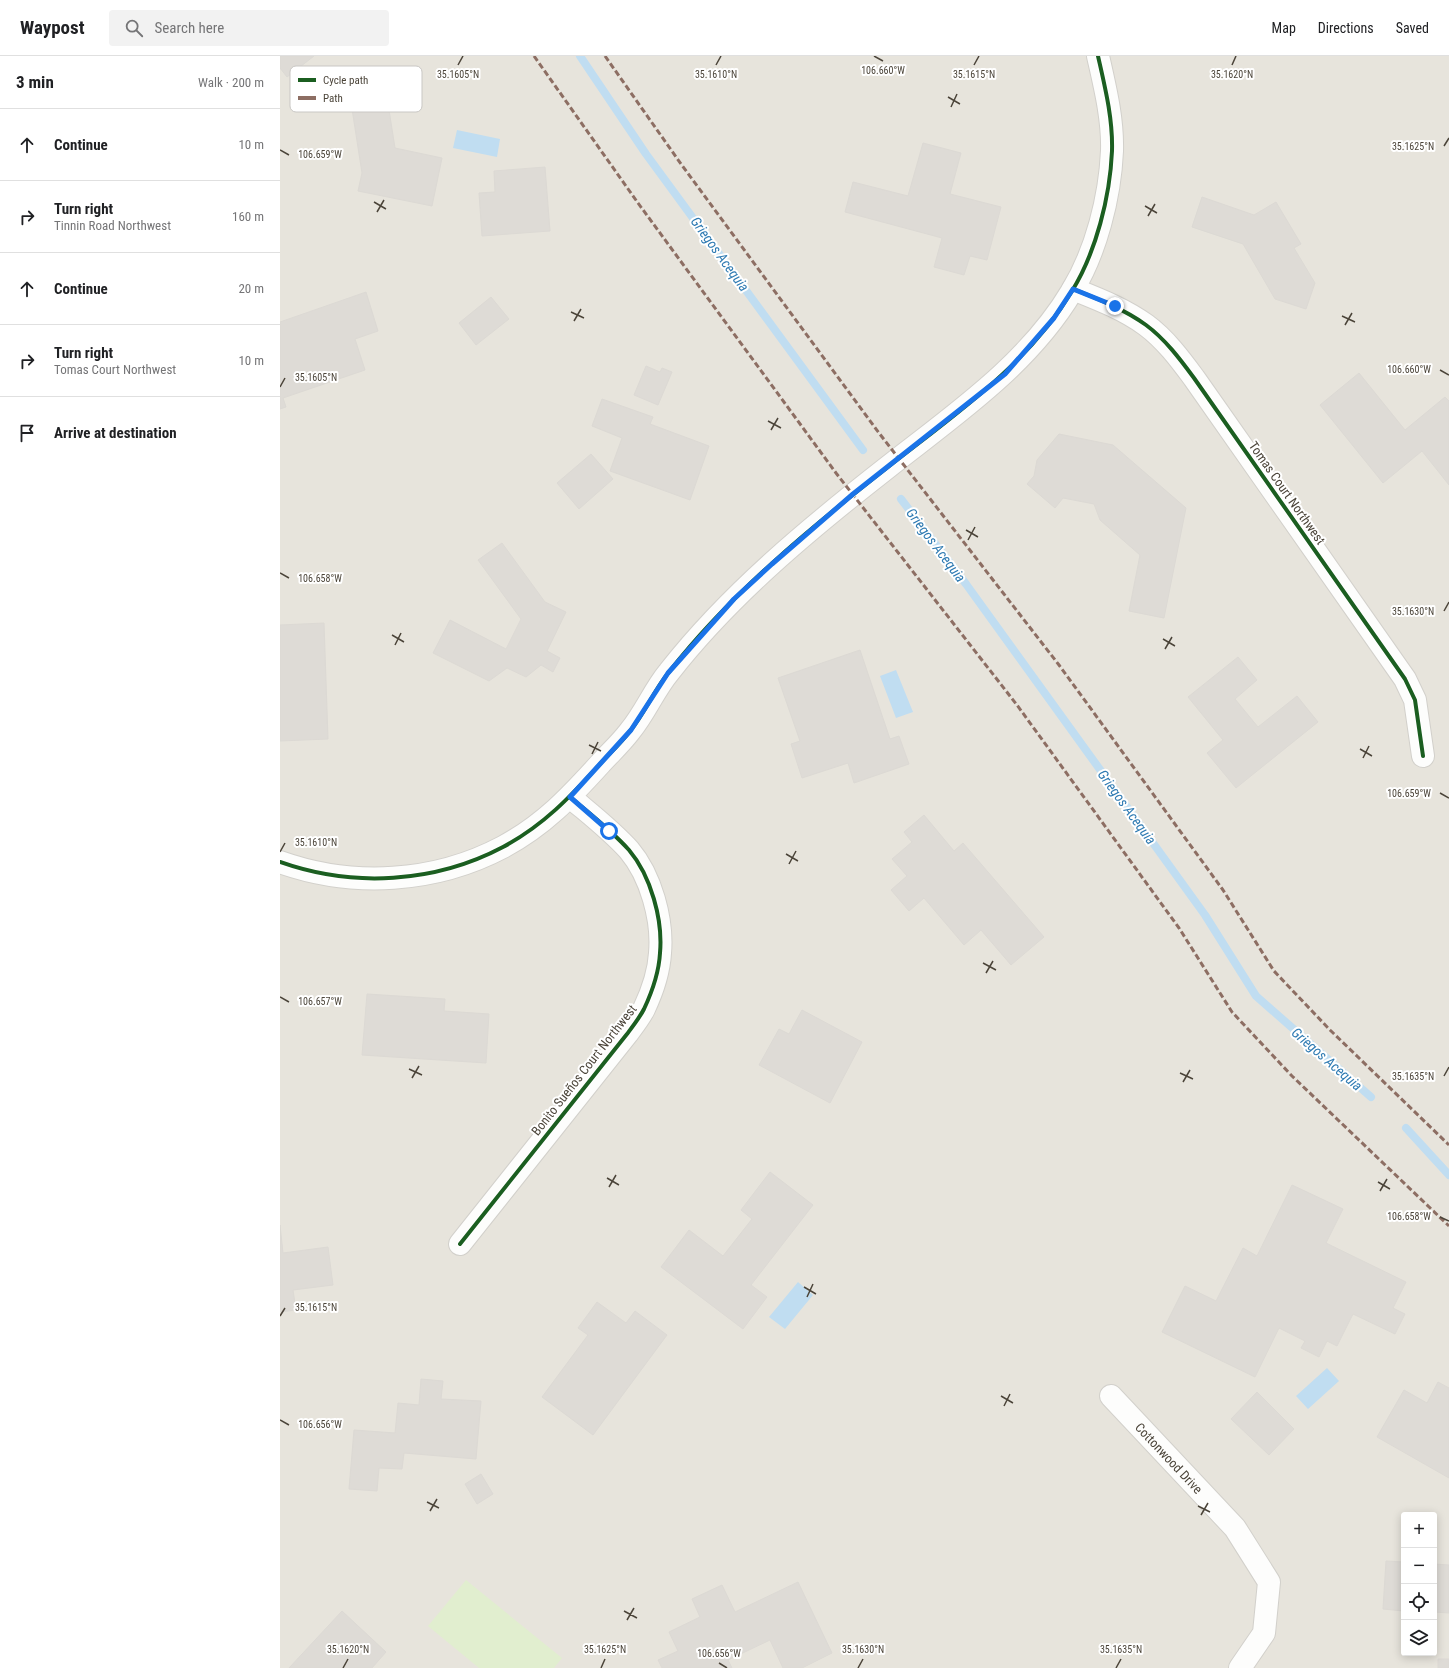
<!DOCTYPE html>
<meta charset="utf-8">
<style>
:root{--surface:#fff;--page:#f2f2f2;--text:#202124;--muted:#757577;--line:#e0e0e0}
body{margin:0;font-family:"Roboto Condensed",sans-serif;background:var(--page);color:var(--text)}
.controls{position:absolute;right:12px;bottom:12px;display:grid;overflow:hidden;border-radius:4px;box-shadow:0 2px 10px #0003}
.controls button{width:36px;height:36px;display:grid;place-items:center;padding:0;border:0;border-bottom:1px solid var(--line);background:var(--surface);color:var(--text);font:20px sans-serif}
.stop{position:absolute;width:12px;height:12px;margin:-9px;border:3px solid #1a73e8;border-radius:50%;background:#fff}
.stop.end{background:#1a73e8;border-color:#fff;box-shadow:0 1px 4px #0008}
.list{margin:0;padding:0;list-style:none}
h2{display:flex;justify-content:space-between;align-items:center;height:52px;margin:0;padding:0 16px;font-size:17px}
h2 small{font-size:13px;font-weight:400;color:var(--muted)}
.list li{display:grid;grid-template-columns:26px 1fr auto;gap:12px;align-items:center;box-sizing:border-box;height:72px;padding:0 16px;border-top:1px solid var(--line)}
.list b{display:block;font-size:15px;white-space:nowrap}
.list p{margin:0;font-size:13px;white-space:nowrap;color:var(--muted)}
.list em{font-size:13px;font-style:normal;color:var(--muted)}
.icon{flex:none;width:22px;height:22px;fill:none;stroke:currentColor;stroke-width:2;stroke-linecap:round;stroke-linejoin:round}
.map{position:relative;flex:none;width:1169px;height:1612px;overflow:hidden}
header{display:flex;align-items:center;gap:24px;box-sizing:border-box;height:56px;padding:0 20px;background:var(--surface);border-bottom:1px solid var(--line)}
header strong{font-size:19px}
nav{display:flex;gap:22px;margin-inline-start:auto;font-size:14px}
.search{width:280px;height:36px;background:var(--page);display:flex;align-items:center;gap:10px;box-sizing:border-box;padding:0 14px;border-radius:4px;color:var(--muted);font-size:15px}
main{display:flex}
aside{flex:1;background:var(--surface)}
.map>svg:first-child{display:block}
.residential{fill:#e7e4dc;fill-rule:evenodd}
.green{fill:#e1eecf}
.water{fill:#c0ddf1}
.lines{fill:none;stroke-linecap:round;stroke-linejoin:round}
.stream{stroke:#c0ddf1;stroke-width:8}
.building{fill:#dedbd6;stroke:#dcd9d4}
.minor-casing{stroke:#d2d0cb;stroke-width:24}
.minor{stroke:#fdfdfc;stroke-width:22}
.quiet{stroke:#8d6e63;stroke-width:3;stroke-dasharray:6 3;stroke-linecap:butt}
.cycleway-casing{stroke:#fff;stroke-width:6}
.cycleway{stroke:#1b5e20;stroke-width:4}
.route{stroke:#1a73e8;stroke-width:5}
.ticks{fill:none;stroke:#4b4439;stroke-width:1.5}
.labels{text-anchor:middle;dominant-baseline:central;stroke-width:4;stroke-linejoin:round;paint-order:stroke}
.street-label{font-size:13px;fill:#4b4439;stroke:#fff}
.water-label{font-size:14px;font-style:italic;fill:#2e7ab2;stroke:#fff}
.key{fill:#fff;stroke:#c9c7c4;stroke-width:1}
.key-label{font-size:11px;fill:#4b4439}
.ticks-label{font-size:10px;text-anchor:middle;fill:#4b4439;stroke:#fff;stroke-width:4;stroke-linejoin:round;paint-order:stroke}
</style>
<header>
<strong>Waypost</strong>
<div class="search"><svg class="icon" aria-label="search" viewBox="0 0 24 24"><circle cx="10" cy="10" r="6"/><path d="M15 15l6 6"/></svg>Search here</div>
<nav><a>Map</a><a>Directions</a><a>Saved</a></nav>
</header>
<main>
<aside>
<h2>3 min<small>Walk · 200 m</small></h2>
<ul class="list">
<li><svg class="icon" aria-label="ahead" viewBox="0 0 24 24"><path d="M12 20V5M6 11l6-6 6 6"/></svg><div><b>Continue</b></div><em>10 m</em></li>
<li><svg class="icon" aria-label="right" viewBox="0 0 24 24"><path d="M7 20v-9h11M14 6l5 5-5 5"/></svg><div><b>Turn right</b><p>Tinnin Road Northwest</p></div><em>160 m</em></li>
<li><svg class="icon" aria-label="ahead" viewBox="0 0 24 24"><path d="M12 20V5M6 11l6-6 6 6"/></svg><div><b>Continue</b></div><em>20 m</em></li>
<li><svg class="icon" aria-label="right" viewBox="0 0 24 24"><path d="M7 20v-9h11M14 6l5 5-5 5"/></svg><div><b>Turn right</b><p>Tomas Court Northwest</p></div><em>10 m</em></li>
<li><svg class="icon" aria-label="arrive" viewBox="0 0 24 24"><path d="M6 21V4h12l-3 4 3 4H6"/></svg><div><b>Arrive at destination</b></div></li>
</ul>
</aside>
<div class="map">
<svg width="1169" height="1612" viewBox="0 0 1169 1612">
<rect width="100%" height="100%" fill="#f4f2ee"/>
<path class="residential" d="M 0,0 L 1169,0 L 1169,1612 L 0,1612 ZM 1124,1459 L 1154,1459 L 1154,1597 L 1124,1597 Z"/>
<path class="green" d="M 186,1524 L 282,1602 L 274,1612 L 199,1612 L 148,1570 Z"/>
<path class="water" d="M 177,74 L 220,83 L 217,101 L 173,92 Z
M 616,614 L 633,656 L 616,662 L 600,620 Z
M 518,1226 L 533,1239 L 505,1273 L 489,1261 Z
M 1047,1312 L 1059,1325 L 1028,1353 L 1016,1340 Z"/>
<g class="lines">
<path class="stream" d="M 300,0 L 366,98 L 583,394
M 621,443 L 686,528 L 925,859 L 976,940 L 1091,1041
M 1126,1072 L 1169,1119"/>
</g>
<path class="building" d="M 0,0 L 34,0 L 7,21 L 0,12 Z
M 115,16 L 118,33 L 106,35 L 115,92 L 162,102 L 152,150 L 78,135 L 82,117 L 70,40 L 73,23 Z
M 643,87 L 681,97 L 670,138 L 721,151 L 707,204 L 690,200 L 684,219 L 654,211 L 662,182 L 565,156 L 573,126 L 628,140 Z
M 265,111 L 270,175 L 202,180 L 199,137 L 215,136 L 214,115 Z
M 922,141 L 974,159 L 996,146 L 1021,188 L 1014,192 L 1035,227 L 1026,253 L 995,243 L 963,188 L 912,171 Z
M 86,236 L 98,275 L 75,283 L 85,314 L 3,342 L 6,351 L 0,353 L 0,266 Z
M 211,241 L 229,263 L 196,289 L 179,267 Z
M 366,310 L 380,316 L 382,312 L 392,316 L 378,349 L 354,339 Z
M 1079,317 L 1125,374 L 1165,341 L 1169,345 L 1169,429 L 1142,395 L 1103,427 L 1040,349 Z
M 322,343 L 373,361 L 370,368 L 429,390 L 410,444 L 330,415 L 342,382 L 312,370 Z
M 779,378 L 833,389 L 906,452 L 884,562 L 849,555 L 860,499 L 820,464 L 814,448 L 783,442 L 775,452 L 747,428 L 754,420 L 757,404 Z
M 311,398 L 333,423 L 299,453 L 277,427 Z
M 222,487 L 265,546 L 286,556 L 267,595 L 280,602 L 273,616 L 261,609 L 246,621 L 227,612 L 209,625 L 153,597 L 170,564 L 226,593 L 241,563 L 198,504 Z
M 44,567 L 48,683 L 0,685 L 0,569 Z
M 580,594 L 610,683 L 619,680 L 629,708 L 574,727 L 568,707 L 522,722 L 511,688 L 520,685 L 498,622 Z
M 958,601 L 977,624 L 955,643 L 978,671 L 1017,640 L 1038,666 L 956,732 L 927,697 L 943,684 L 908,641 Z
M 644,759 L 674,795 L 683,787 L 764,881 L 731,909 L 701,874 L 684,889 L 644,842 L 629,855 L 611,834 L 627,820 L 612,803 L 632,786 L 624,776 Z
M 87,938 L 165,943 L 164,955 L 209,958 L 206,1007 L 82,999 Z
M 522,954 L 582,986 L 550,1047 L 479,1009 L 499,973 L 509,978 Z
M 490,1116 L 533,1149 L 471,1229 L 487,1241 L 463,1273 L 381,1211 L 409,1174 L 443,1200 L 472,1163 L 461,1154 Z
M 1012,1129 L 1063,1153 L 1046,1187 L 1126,1226 L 1113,1252 L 1125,1258 L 1115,1278 L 1073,1258 L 1057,1290 L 1047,1285 L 1039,1301 L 1021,1292 L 1025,1285 L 999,1272 L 975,1321 L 882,1276 L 905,1230 L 936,1245 L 963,1192 L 977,1200 Z
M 0,1169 L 3,1197 L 48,1191 L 53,1229 L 13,1234 L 16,1254 L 0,1256 Z
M 317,1246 L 346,1267 L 355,1255 L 387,1279 L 313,1379 L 262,1341 L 308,1279 L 298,1272 Z
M 141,1323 L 163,1325 L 161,1343 L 201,1345 L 196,1403 L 124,1397 L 122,1413 L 99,1412 L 97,1435 L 69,1433 L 74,1374 L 115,1377 L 118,1347 L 139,1349 Z
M 1158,1326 L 1169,1332 L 1169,1422 L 1097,1381 L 1124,1334 L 1147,1347 Z
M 977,1336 L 1014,1373 L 989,1399 L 951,1363 Z
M 201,1418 L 213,1438 L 197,1448 L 185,1428 Z
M 1106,1505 L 1124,1506 L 1124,1555 L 1103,1553 Z
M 1154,1508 L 1169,1509 L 1169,1557 L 1154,1556 Z
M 518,1526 L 552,1597 L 522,1612 L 503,1612 L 490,1584 L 448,1604 L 452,1612 L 382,1612 L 378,1604 L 398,1595 L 389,1576 L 420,1561 L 412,1543 L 442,1529 L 455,1556 Z
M 62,1555 L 106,1596 L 92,1612 L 9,1612 Z
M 1158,1603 L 1169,1603 L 1169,1612 L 1158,1612 Z"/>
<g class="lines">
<defs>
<g id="minor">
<path d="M 793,233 C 818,243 844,253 866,269 C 885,283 900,303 914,322 L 1125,623 L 1135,644 L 1143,700"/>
<path d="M 0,806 C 73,832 155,827 223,791 C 264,769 290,741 320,708 C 330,697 341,687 350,675 C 365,657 374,634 389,616 C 450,538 530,472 608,411 C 674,359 748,309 792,235 C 816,196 830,141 832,95 C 833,63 825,31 818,0"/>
<path d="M 180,1188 L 347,978 C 353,970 360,961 364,953 C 372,936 379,915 380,897 C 383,864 371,820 349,794 C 331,774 310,758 290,741"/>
<path id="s1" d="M 831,1340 L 955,1472 L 989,1526 L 984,1577 L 960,1612"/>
</g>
</defs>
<use href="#minor" class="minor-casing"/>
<use href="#minor" class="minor"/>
<path class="quiet" d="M 254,0 L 358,147 L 556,417 L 737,649 L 899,872 L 952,956 L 1012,1020 L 1169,1170
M 325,0 L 401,108 L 599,377 L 779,609 L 943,834 L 994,915 L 1050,974 L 1169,1089"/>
<defs>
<path id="cycleway" d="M 793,233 C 818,243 844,253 866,269 C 885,283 900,303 914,322 L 1125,623 L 1135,644 L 1143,700
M 0,806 C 73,832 155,827 223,791 C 264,769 290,741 320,708 C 330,697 341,687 350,675 C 365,657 374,634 389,616 C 450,538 530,472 608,411 C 674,359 748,309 792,235 C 816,196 830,141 832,95 C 833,63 825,31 818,0
M 180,1188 L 347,978 C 353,970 360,961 364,953 C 372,936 379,915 380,897 C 383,864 371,820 349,794 C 331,774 310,758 290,741"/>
</defs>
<use href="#cycleway" class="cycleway-casing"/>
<use href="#cycleway" class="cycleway"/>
</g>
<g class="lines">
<path class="route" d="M 329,775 L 290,741 L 351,674 L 388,617 L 454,543 L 492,508 L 573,438 L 725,318 L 774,262 L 793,233 L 835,250"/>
</g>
<path class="ticks" d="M 594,0 L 603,5M 178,9 L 183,0M 436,9 L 441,0M 694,9 L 699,0M 952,9 L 956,0M 668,41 L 680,48M 671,51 L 677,38M 1164,90 L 1169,82M 0,94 L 9,99M 94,146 L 106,153M 865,150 L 877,157M 97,156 L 104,144M 868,160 L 875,148M 291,256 L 304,262M 1062,260 L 1075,266M 294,265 L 301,253M 1065,269 L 1072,257M 1160,314 L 1169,319M 0,331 L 5,322M 488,365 L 501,372M 491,374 L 498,362M 686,474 L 698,481M 688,484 L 695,471M 0,517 L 9,522M 1164,555 L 1169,546M 112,579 L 124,586M 883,583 L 895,590M 115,589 L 121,577M 885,593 L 892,581M 309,689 L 321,695M 1080,693 L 1092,700M 312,698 L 318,686M 1083,702 L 1089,690M 1160,737 L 1169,742M 0,796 L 5,787M 506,798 L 518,805M 509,808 L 516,795M 703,907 L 716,914M 706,917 L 713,905M 0,941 L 9,946M 129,1013 L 142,1019M 900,1017 L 913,1023M 1164,1020 L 1169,1011M 132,1022 L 139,1010M 903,1026 L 910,1014M 327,1122 L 339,1129M 1098,1126 L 1110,1133M 329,1131 L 336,1119M 1100,1135 L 1107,1123M 1160,1161 L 1169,1165M 524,1231 L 536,1238M 527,1241 L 533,1228M 0,1260 L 5,1252M 721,1340 L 733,1347M 724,1350 L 730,1338M 0,1364 L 9,1369M 147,1446 L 159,1452M 918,1450 L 930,1456M 150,1455 L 157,1443M 921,1459 L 928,1447M 344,1555 L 357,1562M 347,1564 L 354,1552M 439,1607 L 447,1612M 63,1612 L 68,1603M 321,1612 L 325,1603M 578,1612 L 583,1603M 836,1612 L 841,1603"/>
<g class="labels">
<g class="street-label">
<text transform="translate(1007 437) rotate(55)">Tomas Court Northwest</text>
<text transform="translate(304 1014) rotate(-52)">Bonito Sueños Court Northwest</text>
<text stroke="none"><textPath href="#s1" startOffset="85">Cottonwood Drive</textPath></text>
</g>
<g class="water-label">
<text transform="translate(440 198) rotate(54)">Griegos Acequia</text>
<text transform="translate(656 489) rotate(53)">Griegos Acequia</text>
<text transform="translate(847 751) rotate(54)">Griegos Acequia</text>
<text transform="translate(1047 1003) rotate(41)">Griegos Acequia</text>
</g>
</g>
<rect x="10" y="10" width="132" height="46" rx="6" class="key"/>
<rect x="18" y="22" width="18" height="4" fill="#1b5e20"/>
<rect x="18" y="40" width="18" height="4" fill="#8d6e63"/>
<g class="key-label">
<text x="43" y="28">Cycle path</text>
<text x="43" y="46">Path</text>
</g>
<g class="ticks-label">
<text x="603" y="18">106.660°W</text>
<text x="178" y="22">35.1605°N</text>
<text x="436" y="22">35.1610°N</text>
<text x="694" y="22">35.1615°N</text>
<text x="952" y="22">35.1620°N</text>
<text x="1133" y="94">35.1625°N</text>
<text x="40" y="102">106.659°W</text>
<text x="1129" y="317">106.660°W</text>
<text x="36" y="325">35.1605°N</text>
<text x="40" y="526">106.658°W</text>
<text x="1133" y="559">35.1630°N</text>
<text x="1129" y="741">106.659°W</text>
<text x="36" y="790">35.1610°N</text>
<text x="40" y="949">106.657°W</text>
<text x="1133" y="1024">35.1635°N</text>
<text x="1129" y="1164">106.658°W</text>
<text x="36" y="1255">35.1615°N</text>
<text x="40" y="1372">106.656°W</text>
<text x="68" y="1597">35.1620°N</text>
<text x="325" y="1597">35.1625°N</text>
<text x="583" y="1597">35.1630°N</text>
<text x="841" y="1597">35.1635°N</text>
<text x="439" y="1601">106.656°W</text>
</g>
</svg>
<div class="controls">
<button>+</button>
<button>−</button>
<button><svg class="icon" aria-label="locate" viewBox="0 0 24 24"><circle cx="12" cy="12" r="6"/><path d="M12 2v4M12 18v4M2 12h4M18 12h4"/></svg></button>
<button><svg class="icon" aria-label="layers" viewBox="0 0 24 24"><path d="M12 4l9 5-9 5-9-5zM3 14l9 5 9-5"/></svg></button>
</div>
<div class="stop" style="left:329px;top:775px"></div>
<div class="stop end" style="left:835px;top:250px"></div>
</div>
</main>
